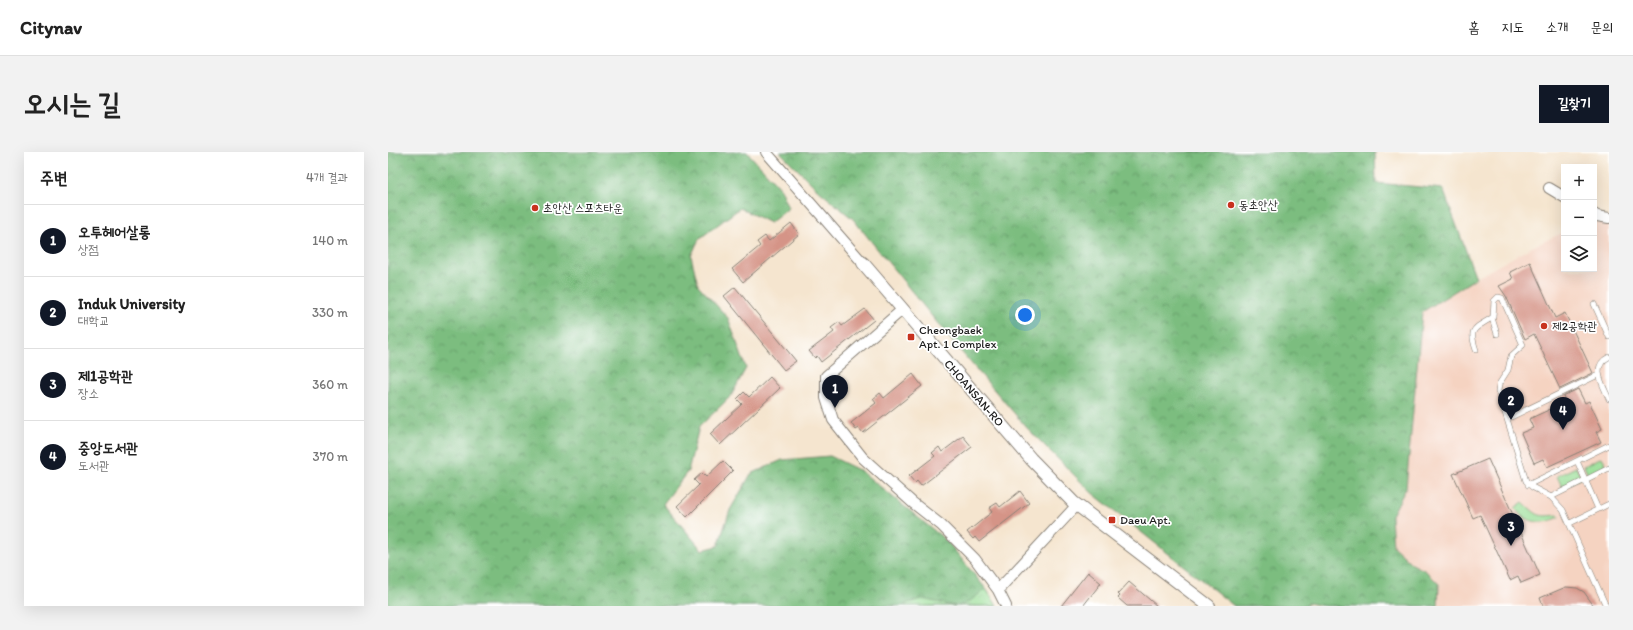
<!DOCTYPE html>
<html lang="ko">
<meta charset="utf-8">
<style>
:root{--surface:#fff;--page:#f2f2f2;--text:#222;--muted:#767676;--line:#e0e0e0;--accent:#111827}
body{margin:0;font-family:Itim,"Poor Story",sans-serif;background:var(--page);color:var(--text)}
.controls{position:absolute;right:12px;top:12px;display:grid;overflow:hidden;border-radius:0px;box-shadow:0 4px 16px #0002}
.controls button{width:36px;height:36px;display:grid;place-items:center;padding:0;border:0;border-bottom:1px solid var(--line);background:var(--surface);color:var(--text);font:20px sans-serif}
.you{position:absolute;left:637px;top:163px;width:14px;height:14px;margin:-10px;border:3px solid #fff;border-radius:50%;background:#1a73e8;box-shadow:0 0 0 6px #1a73e833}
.badge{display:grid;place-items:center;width:26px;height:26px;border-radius:50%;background:var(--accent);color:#fff;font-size:13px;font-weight:700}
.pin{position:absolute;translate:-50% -33px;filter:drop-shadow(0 1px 2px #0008)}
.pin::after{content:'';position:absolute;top:21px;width:14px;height:12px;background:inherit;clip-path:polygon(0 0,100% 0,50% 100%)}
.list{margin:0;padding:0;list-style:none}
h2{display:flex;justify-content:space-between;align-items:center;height:52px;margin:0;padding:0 16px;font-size:17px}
h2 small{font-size:13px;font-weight:400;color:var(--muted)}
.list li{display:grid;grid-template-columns:26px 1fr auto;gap:12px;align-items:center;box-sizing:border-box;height:72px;padding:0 16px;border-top:1px solid var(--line)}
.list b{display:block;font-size:15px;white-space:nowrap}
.list p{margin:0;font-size:13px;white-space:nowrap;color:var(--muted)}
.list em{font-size:13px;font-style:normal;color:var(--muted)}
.icon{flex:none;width:22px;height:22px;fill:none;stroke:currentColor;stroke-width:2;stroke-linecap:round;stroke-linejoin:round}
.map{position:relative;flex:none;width:1221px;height:454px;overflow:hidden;border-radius:0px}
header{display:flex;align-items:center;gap:24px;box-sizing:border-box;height:56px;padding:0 20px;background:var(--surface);border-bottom:1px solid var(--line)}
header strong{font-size:19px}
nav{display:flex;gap:22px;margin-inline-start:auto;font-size:14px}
.intro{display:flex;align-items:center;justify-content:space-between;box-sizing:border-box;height:96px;padding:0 24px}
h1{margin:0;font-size:28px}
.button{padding:10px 18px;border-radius:0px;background:var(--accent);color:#fff;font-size:14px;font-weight:700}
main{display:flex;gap:24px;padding:0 24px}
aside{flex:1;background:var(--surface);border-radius:0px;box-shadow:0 4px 16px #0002}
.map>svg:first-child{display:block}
.built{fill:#f5d3c1}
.grass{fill:#9ade96;stroke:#5b7d59}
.forest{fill:url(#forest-crowns);stroke:#4c6c4e}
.park{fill:url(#park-crowns);stroke:#5b7d59}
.building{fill:#d59487}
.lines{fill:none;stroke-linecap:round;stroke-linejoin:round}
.service-casing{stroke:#888076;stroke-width:6}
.minor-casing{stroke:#888076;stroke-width:12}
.tertiary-casing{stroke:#888076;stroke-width:14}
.service{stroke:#fff;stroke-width:5}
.minor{stroke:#fff;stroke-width:10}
.tertiary{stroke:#fff;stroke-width:12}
.poi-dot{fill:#c8321e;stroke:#fff;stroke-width:1.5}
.labels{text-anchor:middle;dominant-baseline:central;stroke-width:3.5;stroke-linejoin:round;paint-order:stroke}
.poi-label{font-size:12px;fill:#1c1c1c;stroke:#fff;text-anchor:start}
.street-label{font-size:12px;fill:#1c1c1c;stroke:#fff}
</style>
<header>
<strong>Citynav</strong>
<nav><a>홈</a><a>지도</a><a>소개</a><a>문의</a></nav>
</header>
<div class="intro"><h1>오시는 길</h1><a class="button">길찾기</a></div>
<main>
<aside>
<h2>주변<small>4개 결과</small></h2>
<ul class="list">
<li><span class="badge">1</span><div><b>오투헤어살롱</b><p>상점</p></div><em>140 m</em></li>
<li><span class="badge">2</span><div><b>Induk University</b><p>대학교</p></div><em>330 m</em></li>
<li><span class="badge">3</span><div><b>제1공학관</b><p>장소</p></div><em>360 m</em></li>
<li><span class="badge">4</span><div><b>중앙도서관</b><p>도서관</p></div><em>370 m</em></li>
</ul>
</aside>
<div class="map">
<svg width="1221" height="454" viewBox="0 0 1221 454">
<defs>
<pattern id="forest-crowns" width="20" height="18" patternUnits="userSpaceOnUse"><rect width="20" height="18" fill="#7bbd7f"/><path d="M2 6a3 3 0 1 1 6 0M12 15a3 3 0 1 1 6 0" fill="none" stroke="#649967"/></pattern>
<pattern id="park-crowns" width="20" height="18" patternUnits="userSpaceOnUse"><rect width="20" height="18" fill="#9ade96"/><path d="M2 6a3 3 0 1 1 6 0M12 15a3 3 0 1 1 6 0" fill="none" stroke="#84be81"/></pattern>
</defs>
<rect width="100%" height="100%" fill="#fff"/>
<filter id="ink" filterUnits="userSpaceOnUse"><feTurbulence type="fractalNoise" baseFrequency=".025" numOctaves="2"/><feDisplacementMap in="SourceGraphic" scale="8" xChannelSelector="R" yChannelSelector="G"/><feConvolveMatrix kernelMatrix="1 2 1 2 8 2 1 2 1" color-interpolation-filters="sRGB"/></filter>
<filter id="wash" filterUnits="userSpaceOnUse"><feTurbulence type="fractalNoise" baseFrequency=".012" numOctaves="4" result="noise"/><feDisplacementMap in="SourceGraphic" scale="16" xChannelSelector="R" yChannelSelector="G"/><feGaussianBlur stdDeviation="0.9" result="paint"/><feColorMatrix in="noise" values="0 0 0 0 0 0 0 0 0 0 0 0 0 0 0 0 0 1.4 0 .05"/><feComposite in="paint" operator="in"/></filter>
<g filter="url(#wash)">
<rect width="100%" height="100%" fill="#f5e5cf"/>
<path class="built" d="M 1206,70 L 1221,71 L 1221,454 L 1050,454 L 1051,432 L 1038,419 L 1024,412 L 1005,394 L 1003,365 L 1018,336 L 1034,160 L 1088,126 L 1142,96 L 1176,80 L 1176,117 L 1206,117 Z"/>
<path class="grass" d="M 1214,305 L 1219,314 L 1200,323 L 1196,314 Z
M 1188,315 L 1193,326 L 1174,335 L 1169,324 Z
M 1135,350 C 1150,364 1149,365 1170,363 L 1171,365 C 1156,374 1137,371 1127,356 Z"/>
<path class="forest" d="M 0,0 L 359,0 L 393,37 L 401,56 L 382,71 L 352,56 L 311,87 L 303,104 L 310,133 L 340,166 L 358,216 L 343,244 L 311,275 L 300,319 L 275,352 L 314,398 L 330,394 L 342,358 L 363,322 L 394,308 L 442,304 L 473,319 L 559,389 L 598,437 L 609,454 L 0,454 Z
M 392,0 L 987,0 L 988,31 L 1055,37 L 1088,126 L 1034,160 L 1018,336 L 1003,365 L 1005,394 L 1024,412 L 1038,419 L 1051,432 L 1050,454 L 937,454 L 920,451 L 918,454 L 846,454 L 703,340 L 639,276 L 564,189 L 465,67 L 430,38 Z"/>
<path class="park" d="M 598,437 L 609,454 L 570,454 L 579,451 Z
M 534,447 L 567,454 L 518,454 L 517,452 Z"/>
<g id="blocks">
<path class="building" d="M 403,71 L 411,82 L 355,130 L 344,117 L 372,94 L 369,90 L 377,84 L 381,89 Z
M 1142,110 L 1167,166 L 1177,161 L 1205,221 L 1172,237 L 1146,182 L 1137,187 L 1118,144 L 1111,134 L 1125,127 L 1122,120 Z
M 347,135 L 408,209 L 396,218 L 336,144 Z
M 477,157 L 486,168 L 433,210 L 429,204 L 427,206 L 421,199 L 446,180 L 443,176 L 451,170 L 454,174 Z
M 525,222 L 534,234 L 475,281 L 471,276 L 468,278 L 463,271 L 488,251 L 485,247 L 492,241 L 496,246 Z
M 382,225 L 392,236 L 332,293 L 322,282 L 354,252 L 349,247 L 356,240 L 361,245 Z
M 1190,237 L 1197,251 L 1201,249 L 1214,277 L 1208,280 L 1213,290 L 1159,315 L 1155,307 L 1146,311 L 1133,281 L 1145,276 L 1141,267 L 1178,250 L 1175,244 Z
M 575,284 L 584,295 L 533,334 L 529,329 L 527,331 L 521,324 L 547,304 L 544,301 L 551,295 L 554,300 Z
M 1100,307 L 1152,423 L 1133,431 L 1130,424 L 1122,428 L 1092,363 L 1085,366 L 1065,322 Z
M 335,309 L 345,319 L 299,365 L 289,354 L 311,333 L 306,328 L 314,321 L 318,325 Z
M 632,339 L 641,351 L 591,390 L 587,385 L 585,387 L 579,380 L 604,360 L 601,356 L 609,351 L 612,355 Z
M 700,420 L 713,431 L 695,454 L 673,454 Z
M 741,430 L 769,454 L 739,454 L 730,446 L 732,444 L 730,442 Z
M 1178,435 L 1189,436 L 1196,440 L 1206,454 L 1155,454 L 1152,446 Z"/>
</g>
</g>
<g filter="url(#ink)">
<use href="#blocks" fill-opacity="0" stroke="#888076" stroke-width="1"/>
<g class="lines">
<defs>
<path id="service" d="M 1206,152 L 1221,185
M 1104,166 L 1109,182
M 1088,198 C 1080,175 1087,177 1105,165 L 1106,149 L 1110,145 L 1114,146 L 1135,193 L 1123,204 L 1120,218 L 1111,232 L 1110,239 L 1119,267
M 1221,205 C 1202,214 1215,233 1221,247
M 1210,223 L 1119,267 L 1138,329 L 1144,335 L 1163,345 L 1175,358 L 1218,454
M 1189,309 L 1210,357
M 1140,333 L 1221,293
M 1163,345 L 1221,316
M 1182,371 L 1221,352"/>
<path id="minor" d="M 378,0 L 475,111
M 1161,36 L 1176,45
M 1206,62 L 1209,64 L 1221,66
M 515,157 L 438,224 L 438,246 L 445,268 L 475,306 L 525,351 L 553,373 L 587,407 L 610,438
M 618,454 L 610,438 L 689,353"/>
<path id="tertiary" d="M 475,111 L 643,307 L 685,350 L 821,454"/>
</defs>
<use href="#service" class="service-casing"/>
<use href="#minor" class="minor-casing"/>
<use href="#tertiary" class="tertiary-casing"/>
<use href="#service" class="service"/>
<use href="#minor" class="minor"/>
<use href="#tertiary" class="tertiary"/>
</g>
</g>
<g class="poi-dot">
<circle cx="843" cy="53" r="4"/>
<circle cx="147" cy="56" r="4"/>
<circle cx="1156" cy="174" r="4"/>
<rect x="519" y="181" width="8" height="8" rx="2"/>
<rect x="720" y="364" width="8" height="8" rx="2"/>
</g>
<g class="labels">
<g class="poi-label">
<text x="851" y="53">동초안산</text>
<text x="155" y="56">초안산 스포츠타운</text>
<text x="1164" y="174">제2공학관</text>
<text x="531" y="178">Cheongbaek<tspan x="531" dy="14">Apt. 1 Complex</tspan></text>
<text x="732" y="368">Daeu Apt.</text>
</g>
<g class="street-label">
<text transform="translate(586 241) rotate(49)">CHOANSAN-RO</text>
</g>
</g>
</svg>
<div class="controls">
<button>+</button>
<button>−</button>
<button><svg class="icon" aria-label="layers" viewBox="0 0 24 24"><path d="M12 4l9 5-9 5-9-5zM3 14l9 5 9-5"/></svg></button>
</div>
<div class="you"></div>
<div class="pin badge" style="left:447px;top:256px">1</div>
<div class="pin badge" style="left:1123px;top:268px">2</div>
<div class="pin badge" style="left:1123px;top:394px">3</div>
<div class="pin badge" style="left:1175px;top:278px">4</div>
</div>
</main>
